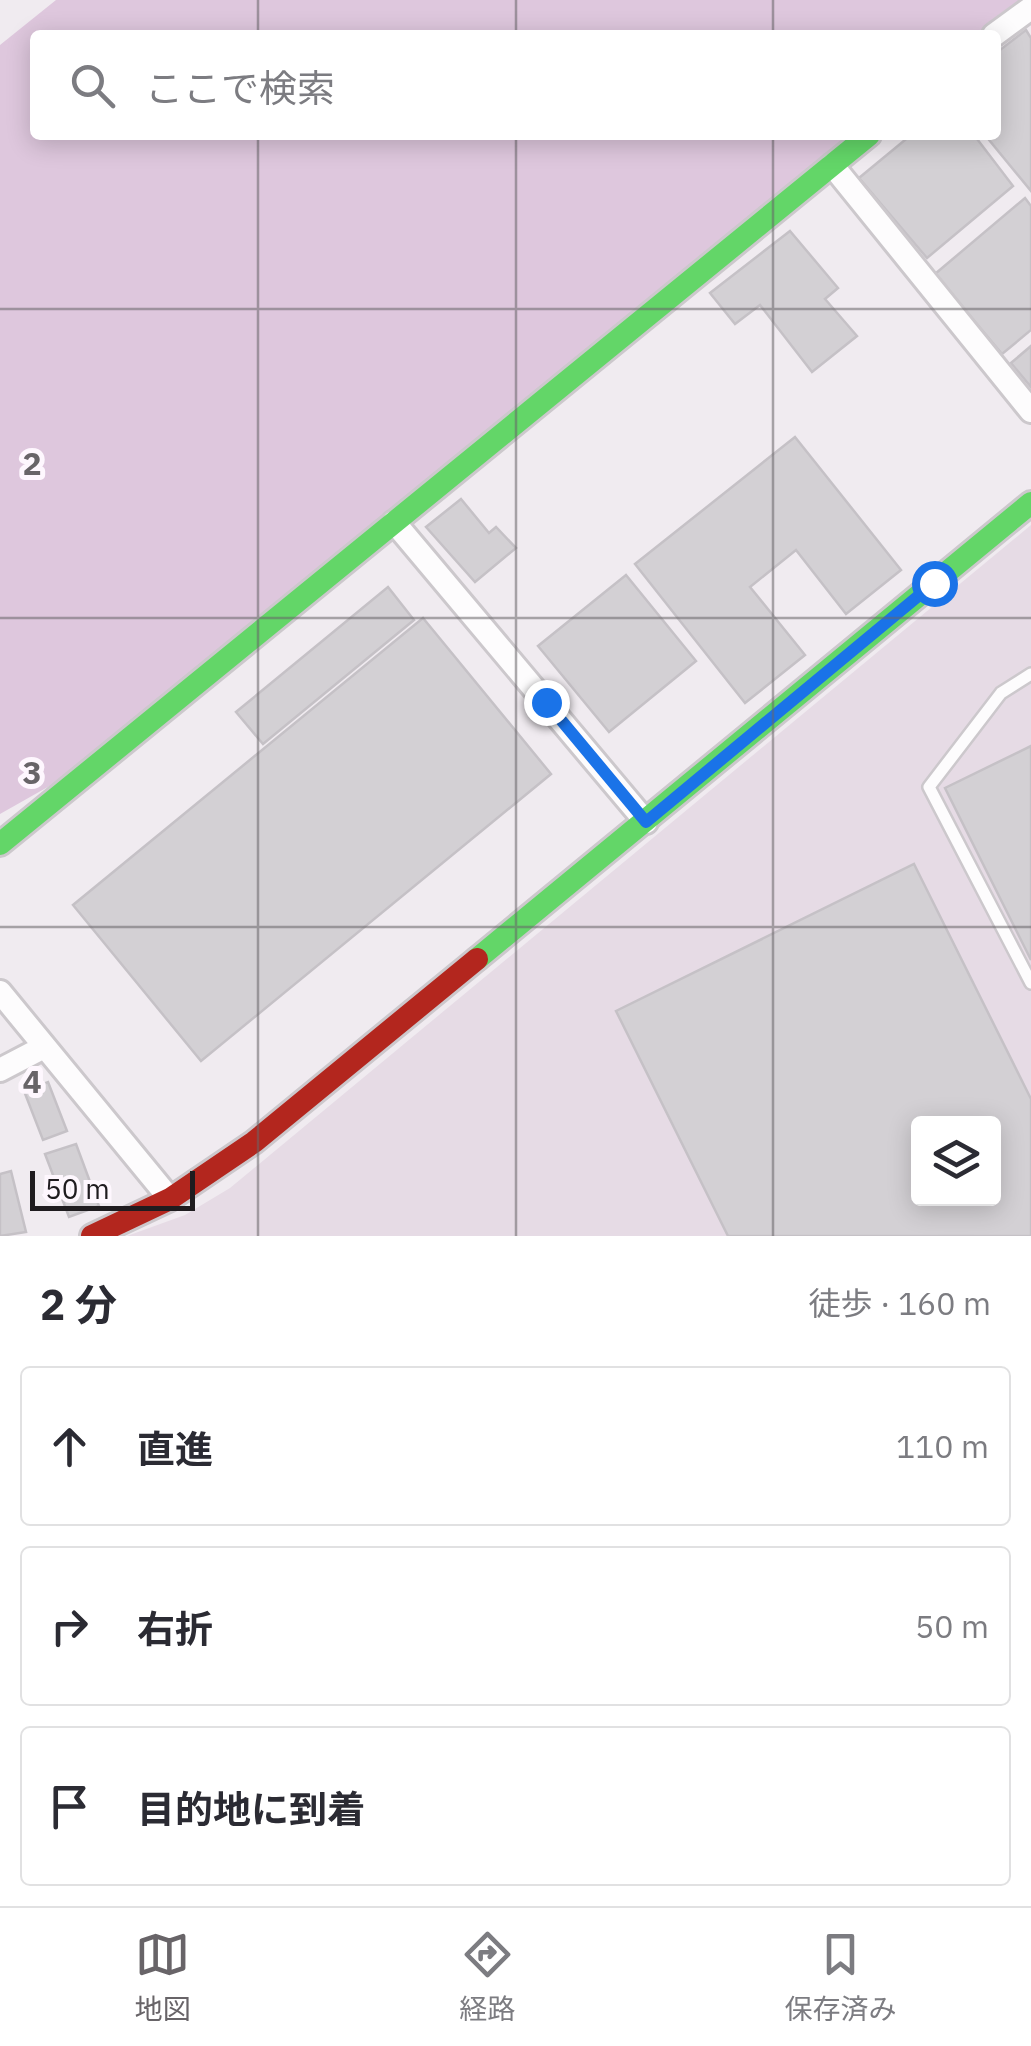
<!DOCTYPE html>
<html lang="ja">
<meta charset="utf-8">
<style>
:root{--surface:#fff;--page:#f2f2f3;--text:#2b2b33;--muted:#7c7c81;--line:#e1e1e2;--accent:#686468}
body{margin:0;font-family:"IBM Plex Sans","Noto Sans JP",sans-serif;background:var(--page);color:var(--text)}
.controls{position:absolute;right:30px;bottom:30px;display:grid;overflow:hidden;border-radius:10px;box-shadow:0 5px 25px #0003}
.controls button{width:90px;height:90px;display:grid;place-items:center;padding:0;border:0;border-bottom:2px solid var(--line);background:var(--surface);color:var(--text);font:50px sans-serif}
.scale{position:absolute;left:30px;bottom:25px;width:165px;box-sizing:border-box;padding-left:10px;border:5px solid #1f1c1f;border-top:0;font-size:28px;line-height:35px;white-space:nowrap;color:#1f1c1f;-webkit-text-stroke:8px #fef7fe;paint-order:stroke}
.stop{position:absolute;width:30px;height:30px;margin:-22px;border:8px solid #1a73e8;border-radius:50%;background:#fff}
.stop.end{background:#1a73e8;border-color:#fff;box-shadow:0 2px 10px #0008}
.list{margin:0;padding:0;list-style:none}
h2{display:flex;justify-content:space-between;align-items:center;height:130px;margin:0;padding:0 40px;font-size:42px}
h2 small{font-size:32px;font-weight:400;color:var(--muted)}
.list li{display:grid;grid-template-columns:65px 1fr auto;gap:30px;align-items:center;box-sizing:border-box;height:160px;margin:0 20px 20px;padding:0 20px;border:2px solid var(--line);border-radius:10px}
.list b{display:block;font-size:38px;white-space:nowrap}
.list em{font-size:32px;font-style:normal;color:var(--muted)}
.icon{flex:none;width:55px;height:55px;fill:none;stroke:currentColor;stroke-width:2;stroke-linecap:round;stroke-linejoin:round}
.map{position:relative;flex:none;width:1031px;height:1236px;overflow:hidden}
.search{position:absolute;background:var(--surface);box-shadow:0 5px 25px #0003;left:30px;right:30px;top:30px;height:110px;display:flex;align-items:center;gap:25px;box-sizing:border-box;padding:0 35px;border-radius:10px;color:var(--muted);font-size:38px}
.sheet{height:670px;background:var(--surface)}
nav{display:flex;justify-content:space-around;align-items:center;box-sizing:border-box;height:140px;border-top:2px solid var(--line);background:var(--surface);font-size:28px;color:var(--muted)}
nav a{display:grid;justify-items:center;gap:5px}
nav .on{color:var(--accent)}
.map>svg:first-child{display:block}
.built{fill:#e6dbe5;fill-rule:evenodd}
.forest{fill:#dec7dd}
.building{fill:#d3d0d4;stroke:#c5c1c6;stroke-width:2.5;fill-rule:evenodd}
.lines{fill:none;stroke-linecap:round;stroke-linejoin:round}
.lane-casing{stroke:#ccc8cc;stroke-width:16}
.street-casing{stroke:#ccc8cc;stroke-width:28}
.fast-casing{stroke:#ccc8cc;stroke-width:28}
.jam-casing{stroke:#ccc8cc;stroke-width:28}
.lane{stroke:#fdfcfd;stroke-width:11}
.street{stroke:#fdfcfd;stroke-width:22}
.fast{stroke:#63d668;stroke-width:22}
.jam{stroke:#b3261e;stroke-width:22}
.route{stroke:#1a73e8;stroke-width:12}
.grid{fill:none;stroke:#686468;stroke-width:2.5;stroke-opacity:0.55}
.grid-label{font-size:32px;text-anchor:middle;font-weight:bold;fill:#686468;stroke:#fef7fe;stroke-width:10;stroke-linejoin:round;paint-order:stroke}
</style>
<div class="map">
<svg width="1031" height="1236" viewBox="0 0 1031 1236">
<rect width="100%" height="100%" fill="#f0ebf0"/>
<path class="built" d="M 1031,525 L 1031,1236 L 127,1236 L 185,1215 L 230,1188 ZM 918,1124 L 994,1124 L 994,1198 L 918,1198 Z"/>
<path class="forest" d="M 56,0 L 1031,0 L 995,35 L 35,35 L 35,135 L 869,135 L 69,775 L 0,814 L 0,45 Z"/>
<path class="building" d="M 1026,30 L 1031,38 L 1031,191 L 985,135 L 996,135 L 996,53 Z
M 911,135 L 974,135 L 1013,186 L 927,258 L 859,178 Z
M 1025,198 L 1031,206 L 1031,330 L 1002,354 L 935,274 Z
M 790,231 L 838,288 L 825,299 L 857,336 L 812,372 L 760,305 L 735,324 L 710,293 Z
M 1031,346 L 1031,387 L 1011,363 Z
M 795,437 L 901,570 L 846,614 L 796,550 L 750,587 L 805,655 L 745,703 L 635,564 Z
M 461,499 L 489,533 L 496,527 L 516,548 L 475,582 L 426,527 Z
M 626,575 L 696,661 L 609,732 L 538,646 Z
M 388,587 L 414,620 L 263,744 L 236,712 Z
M 423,618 L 551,774 L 201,1061 L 73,905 Z
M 1031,746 L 1031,960 L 945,788 Z
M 914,864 L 1031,1099 L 1031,1236 L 728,1236 L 616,1011 ZM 918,1124 L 994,1124 L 994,1198 L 918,1198 Z
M 48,1082 L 67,1131 L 43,1140 L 24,1091 Z
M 76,1144 L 99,1206 L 69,1217 L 45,1154 Z
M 11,1171 L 26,1232 L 0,1236 L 0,1174 Z"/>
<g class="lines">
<defs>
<path id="lane" d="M 1031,674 L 1001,693 L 929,787 L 1031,983"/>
<path id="street" d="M 994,35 L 1031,8
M 832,165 L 1031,411
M 394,522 L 646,822
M 0,992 L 170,1199
M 0,1070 L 44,1047"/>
<path id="fast" d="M 0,844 L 869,135
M 477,959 L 1031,503"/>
<path id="jam" d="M 92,1236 L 170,1199 L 254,1142 L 477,959"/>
</defs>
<use href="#lane" class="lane-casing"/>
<use href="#street" class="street-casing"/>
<use href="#fast" class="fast-casing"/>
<use href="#jam" class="jam-casing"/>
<use href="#lane" class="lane"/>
<use href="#street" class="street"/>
<use href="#fast" class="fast"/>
<use href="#jam" class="jam"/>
</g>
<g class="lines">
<path class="route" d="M 546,702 L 646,822 L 934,583"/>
</g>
<path class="grid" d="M 258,0 L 258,35M 516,0 L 516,35M 773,0 L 773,35M 258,135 L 258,1236M 516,135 L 516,1236M 773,135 L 773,1236M 0,309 L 1031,309M 0,618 L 1031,618M 0,927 L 1031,927"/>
<g class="grid-label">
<text x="32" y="475">2</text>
<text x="32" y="784">3</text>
<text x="32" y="1093">4</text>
</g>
</svg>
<div class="controls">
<button><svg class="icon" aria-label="layers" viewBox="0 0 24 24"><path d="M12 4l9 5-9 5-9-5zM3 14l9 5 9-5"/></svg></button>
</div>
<div class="scale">50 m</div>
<div class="stop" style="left:934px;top:583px"></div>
<div class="stop end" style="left:546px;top:702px"></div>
<div class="search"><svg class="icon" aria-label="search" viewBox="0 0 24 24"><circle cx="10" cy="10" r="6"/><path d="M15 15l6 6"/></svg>ここで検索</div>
</div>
<section class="sheet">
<h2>2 分<small>徒歩 · 160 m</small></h2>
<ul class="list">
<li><svg class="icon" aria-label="ahead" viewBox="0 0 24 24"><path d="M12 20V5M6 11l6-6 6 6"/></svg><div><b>直進</b></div><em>110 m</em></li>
<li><svg class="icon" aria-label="right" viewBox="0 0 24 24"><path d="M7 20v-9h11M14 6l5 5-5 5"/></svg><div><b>右折</b></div><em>50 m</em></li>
<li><svg class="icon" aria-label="arrive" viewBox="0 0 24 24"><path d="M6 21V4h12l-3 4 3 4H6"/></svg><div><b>目的地に到着</b></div></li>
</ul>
</section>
<nav>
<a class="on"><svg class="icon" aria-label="map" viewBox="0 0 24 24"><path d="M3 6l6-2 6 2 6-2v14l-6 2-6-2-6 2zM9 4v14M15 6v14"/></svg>地図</a>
<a><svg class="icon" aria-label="directions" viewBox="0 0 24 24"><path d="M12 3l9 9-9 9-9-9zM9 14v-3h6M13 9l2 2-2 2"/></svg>経路</a>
<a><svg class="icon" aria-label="saved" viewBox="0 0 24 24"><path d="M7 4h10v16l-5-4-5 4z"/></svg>保存済み</a>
</nav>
